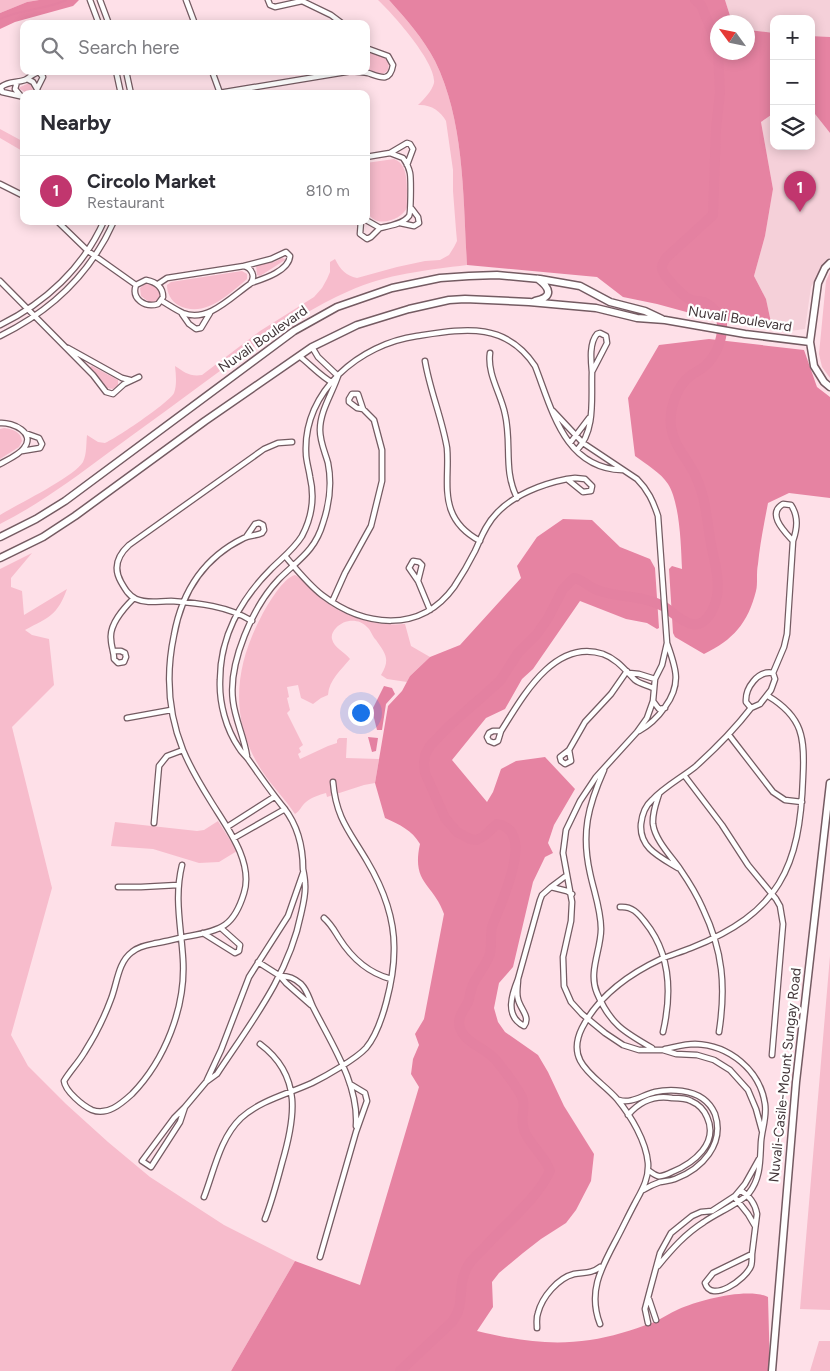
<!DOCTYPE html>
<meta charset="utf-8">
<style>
:root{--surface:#fff;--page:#f7f7f7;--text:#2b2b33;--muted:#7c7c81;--line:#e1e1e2;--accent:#c1366e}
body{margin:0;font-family:Figtree,sans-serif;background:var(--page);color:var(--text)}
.controls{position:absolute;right:15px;top:15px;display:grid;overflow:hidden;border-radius:10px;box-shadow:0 2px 12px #0003}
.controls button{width:45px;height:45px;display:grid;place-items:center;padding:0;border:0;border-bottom:1px solid var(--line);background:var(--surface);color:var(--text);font:25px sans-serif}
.compass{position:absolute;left:710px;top:15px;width:45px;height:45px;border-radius:50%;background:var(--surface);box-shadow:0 2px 12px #0003;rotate:303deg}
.you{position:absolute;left:360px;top:712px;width:18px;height:18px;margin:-12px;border:4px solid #fff;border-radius:50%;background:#1a73e8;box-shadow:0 0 0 8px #1a73e833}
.badge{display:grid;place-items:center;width:32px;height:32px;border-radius:50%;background:var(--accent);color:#fff;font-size:16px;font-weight:700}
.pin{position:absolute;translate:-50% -41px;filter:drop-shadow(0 1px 2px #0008)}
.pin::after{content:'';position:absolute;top:26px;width:18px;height:15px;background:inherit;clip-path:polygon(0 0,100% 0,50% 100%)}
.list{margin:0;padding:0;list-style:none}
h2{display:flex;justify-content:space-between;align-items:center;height:65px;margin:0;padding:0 20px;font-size:21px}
h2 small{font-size:16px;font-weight:400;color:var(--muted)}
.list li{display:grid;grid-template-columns:32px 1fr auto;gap:15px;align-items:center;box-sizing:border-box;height:70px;padding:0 20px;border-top:1px solid var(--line)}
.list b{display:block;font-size:19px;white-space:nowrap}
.list p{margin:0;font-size:16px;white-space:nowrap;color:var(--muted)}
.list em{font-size:16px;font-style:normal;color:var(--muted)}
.icon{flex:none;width:28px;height:28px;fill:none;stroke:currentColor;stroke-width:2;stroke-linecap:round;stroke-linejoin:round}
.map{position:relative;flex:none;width:830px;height:1371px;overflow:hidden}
.search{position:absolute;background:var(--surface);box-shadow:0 2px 12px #0003;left:20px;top:20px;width:350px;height:55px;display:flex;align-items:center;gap:12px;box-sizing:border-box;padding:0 18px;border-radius:10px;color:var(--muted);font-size:19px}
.panel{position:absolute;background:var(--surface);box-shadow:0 2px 12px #0003;left:20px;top:90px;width:350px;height:135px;border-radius:10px}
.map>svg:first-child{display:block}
.built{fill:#f5d0d9}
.green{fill:#f7bccc}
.forest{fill:#e683a2}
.water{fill:#e481a1}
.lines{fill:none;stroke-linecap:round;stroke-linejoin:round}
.stream{stroke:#e481a1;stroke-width:2}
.river{stroke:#e481a1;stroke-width:10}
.street-casing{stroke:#745b62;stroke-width:7}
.secondary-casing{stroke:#745b62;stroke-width:9}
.street{stroke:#fff;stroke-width:4.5}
.secondary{stroke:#fff;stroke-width:6}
.labels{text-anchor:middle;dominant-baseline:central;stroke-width:4.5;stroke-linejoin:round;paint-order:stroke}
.street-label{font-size:14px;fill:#423639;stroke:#fff}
</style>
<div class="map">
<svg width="830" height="1371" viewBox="0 0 830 1371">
<rect width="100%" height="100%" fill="#fee0e8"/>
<path class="built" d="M 725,0 L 830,0 L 830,37 L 811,36 L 811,19 L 774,19 L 774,33 L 748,30 L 748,22 L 732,22 Z
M 811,109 L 830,133 L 830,257 L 825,263 L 811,287 L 805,329 L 790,331 L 772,327 L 766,299 L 754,276 L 765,236 L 773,189 L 761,122 L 774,113 L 774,146 L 811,146 Z"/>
<path class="green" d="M 0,0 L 39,0 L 27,2 L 0,13 Z
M 378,0 L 389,0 C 406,19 423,38 435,61 C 465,122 463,199 467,265 C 428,270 386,274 349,291 C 304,311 264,339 224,368 C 185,397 146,425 108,453 C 73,479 38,505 0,524 L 0,515 C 18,504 74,477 83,462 C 87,454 86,443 87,435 L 98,442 L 105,443 C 115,439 170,402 174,393 C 177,385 176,375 175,366 C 184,372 190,377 202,375 L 260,331 L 314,297 L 322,288 L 327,279 L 330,272 L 330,262 L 335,259 C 340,269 346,276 357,278 L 397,267 L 425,261 L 440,260 L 449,255 L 454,247 L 457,241 L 456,230 L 453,191 L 453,170 L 446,121 C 441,111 430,104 418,105 C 424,99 432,91 434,83 C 437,63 392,13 378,0 Z
M 366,52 L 384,57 L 389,63 L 388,70 C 381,78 375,72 366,70 Z
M 29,83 L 32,86 L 33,91 L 31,94 L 27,93 L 18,88 Z
M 0,129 L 24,142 L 24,152 L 0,138 Z
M 394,159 C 411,165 406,192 407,207 C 404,217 386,225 375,220 C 372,219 369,215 366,212 L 366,163 Z
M 282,258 L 285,259 L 285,260 L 260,276 L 257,275 L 256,265 L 274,262 Z
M 242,271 L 247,274 L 247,279 C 228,295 204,319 178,305 C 171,301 167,293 167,285 L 171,282 Z
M 830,272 L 830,378 L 822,367 L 819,354 L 826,281 Z
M 146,283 C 155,284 160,288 162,297 L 157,302 L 149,302 L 141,296 L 140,288 Z
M 92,366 L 118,380 L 118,385 L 113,389 L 107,388 L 90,369 L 90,367 Z
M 4,428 C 13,429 21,432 22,441 L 19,447 L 0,459 L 0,429 Z
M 32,553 L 11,578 L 11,587 L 22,591 L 24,615 L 67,589 C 57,616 49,617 25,630 L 32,635 L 49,639 L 54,685 L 12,727 L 52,888 L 11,1035 L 28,1066 L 66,1104 L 108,1142 L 150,1177 L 224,1225 L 295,1261 L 231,1371 L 0,1371 L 0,569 Z
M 295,575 C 304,580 310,590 318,596 C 341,616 376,627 405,624 L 411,646 L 430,657 L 410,676 L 407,682 L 387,679 L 381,675 C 391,659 385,653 376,640 C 372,636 371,630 367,627 C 359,618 344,619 336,628 C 333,631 331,635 332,639 C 334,648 345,652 350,659 C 341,670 329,680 328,695 L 321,698 L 313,704 L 301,698 L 298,685 L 287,687 L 289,697 L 287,698 L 290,710 L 287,713 L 303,745 L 299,748 L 301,752 L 298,754 L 300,759 L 328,746 L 337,743 L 337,740 L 339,738 L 347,738 L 346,758 L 379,759 L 375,783 L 364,785 L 327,797 L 326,793 C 319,795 312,797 306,802 C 301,806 301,810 295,814 C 285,799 272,786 262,771 C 229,720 234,667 262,615 C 268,604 283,578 295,575 Z
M 218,821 L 237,851 L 219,862 L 199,863 L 153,849 L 111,846 L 115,822 L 197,831 L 204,830 Z
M 830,956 L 830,1310 L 800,1309 Z
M 819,1341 L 830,1341 L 830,1371 L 810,1371 Z"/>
<path class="forest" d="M 39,0 L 79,0 L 73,6 L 15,22 L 0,29 L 0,13 L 27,2 Z
M 389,0 L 725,0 L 732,22 L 718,22 L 718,52 L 748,52 L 748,30 L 774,33 L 774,113 L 761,122 L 773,189 L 765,236 L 754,276 L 766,299 L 772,327 L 712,319 L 657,304 L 623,297 L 597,277 L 467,265 C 463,199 465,122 435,61 C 423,38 406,19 389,0 Z
M 811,36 L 830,37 L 830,133 L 811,109 Z
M 709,339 L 804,350 L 817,387 L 830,397 L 830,498 L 789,493 L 768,503 C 764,524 760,544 758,564 C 756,573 758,583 756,591 C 748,623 733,640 704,654 L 675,637 L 673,633 L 669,569 L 672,566 L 682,569 C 681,546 680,503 668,484 C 661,473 646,464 635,456 L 628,398 L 659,345 Z
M 563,519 L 592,520 L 620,547 L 650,559 L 655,568 L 659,628 L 657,629 L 647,623 L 626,619 L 580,601 L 533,669 L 522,679 L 505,709 L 486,718 L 452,760 L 487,802 L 493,792 L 501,769 L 516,761 L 545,757 L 575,789 L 554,825 L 548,843 L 553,853 L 545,857 L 533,882 L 513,967 L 499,983 L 494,1008 L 498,1022 L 505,1032 L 538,1055 L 548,1072 L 564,1106 L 594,1154 L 591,1181 L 576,1210 L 566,1223 L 541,1239 L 523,1253 L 499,1273 L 492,1282 L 493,1307 L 477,1331 C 515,1340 550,1346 590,1340 C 611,1337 632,1330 652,1323 C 661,1319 670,1313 679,1309 C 699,1300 748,1287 768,1297 L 770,1371 L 231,1371 L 295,1261 L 360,1285 L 419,1087 L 411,1074 L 413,1059 L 419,1045 L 415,1034 L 424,1019 L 444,914 C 434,884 411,884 420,844 C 412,830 400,825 385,818 L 375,783 L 388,706 L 402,691 L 410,676 L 430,657 L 460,645 L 521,578 L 517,566 L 537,537 Z"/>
<path class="water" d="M 384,686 L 392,688 L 395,694 L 386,704 L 382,730 L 377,730 L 372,710 Z
M 368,737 L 378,738 L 376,751 L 372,752 Z"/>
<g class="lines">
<path class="stream" d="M 0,19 C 20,9 45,10 66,0"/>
<path class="river" d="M 695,0 L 701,5 L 717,44 L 718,51
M 400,1371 L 452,1322 C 467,1303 455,1286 469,1264 C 473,1258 480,1252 485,1247 C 506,1223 537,1199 550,1171 C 544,1154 530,1146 524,1130 C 520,1120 525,1109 523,1100 C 522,1093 500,1065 495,1059 C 484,1047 459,1041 459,1022 C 459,1014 465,1009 468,1002 C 470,997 470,992 472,987 C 476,976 486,966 490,954 C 492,945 490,936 492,927 C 499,906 538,830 497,824 L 484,836 L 477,840 L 470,839 L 457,832 L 445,818 L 425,773 L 424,763 L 425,755 L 430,746 L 448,727 L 500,681 L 518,653 L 537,634 L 548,618 L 563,589 L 574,578 C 582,579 589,587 597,590 C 618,598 643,595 663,606 C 672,611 681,622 692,624 C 706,627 715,608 717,596 C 720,579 714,560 711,544 C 707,522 706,498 696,477 C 689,460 674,447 671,427 C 669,410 676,387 690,376 C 695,372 701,370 706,365 C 716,356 723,339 722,324 C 721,315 712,306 704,302 C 699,301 693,301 689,299 C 682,295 663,276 662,269 C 661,264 664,262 666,258 L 713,215 L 716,129 L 720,93 L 718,52"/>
<defs>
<path id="street" d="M 90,0 L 99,24
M 100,0 L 109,24
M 186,0 L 195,24
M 268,0 L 270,5 L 275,7 L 302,1
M 300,0 L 331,15 L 343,24
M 116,71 L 121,94
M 126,71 L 131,94
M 212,71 L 220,93
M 352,71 C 357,72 363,72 368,73 C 380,77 390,83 393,65 L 388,56 L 366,48
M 27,79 L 33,82 L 37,89
M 17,82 L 15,89 L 20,95
M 213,94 L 352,71
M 24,97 L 2,92 L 1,87 C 8,81 16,83 25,80 C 30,77 34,73 39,72 L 43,77 L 37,89 L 38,94
M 390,153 L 407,143 L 410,144 L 413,149 L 407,165
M 366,157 L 390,153 L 403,158 C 406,162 409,168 410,173 C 411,178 411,213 409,216 C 403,224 389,226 380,228 L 366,220
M 0,184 L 24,196
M 57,221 L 88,251 L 136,285
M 361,221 L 360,234 L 367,239 L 371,237 L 380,228
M 400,223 L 414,226 L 419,223 L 418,217 L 412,209
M 244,266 L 271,259 L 286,252 L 290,256 C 289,271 263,279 251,283
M 146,280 C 156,282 163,287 163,297 L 158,304 C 145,308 131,299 136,285 Z
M 0,281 L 93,375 L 106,392 L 113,394 L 124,384 L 139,377
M 158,284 L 167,278 L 244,266 C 252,268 256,277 250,284 C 231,297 208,323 183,313 C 176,310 169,305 162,301
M 182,314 L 189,324 L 196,329 L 201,328 L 210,313
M 0,325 C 45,303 83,268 104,221
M 600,333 L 606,336 L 607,343 L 592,372 C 591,361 589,343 597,334 Z
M 0,336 C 51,311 91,273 114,221
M 312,347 L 318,357 L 338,376
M 68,348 L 122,378 L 130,380
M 490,353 C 487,374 501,394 505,414 C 512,444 503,470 517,498
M 299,356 C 310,364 320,376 333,383
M 425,361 C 430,391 442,418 447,448 C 449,468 444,491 451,510 C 456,524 467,534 480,541
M 553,411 L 583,443 L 637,479 C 648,490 653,501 658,516 L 667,643 C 676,668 682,684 665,707 C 658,717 650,725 639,731
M 0,423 C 13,422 36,433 24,448 C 19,455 7,460 0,464
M 570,443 L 589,418
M 577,450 C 596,430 591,398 592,372
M 22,451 L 40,448 L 42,444 L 39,438 L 25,433
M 575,478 L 585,479 L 592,486 L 591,491 L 583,492 L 567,479 Z
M 783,504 L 791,505 C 799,517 797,529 793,541 C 785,532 766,514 783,504 Z
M 285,556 C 297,570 308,584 322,595 C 364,627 420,634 454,587 C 462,575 469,563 475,551 C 481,538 486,524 496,514 C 513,495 542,484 567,479
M 418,581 L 422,565 L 419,562 L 413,561 L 409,568 L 418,581 L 430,610
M 332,602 L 345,573 L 371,526 L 382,481 L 382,450 L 374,420 L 363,409 L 357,408 L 349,402 L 349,399 L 352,394 L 358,394 L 363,409
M 252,621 C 228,606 198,603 171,601 C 159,601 147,604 136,599 C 129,596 125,589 121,582 C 113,568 117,556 129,545 L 264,449 L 278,443 L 292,442
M 667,643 L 662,665 L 655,679 L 653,701 L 647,718 L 637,732 L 596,777 L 580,801 L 566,830 L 563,853 L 572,902 L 571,921 L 563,957 L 564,986 L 571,1002 L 582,1014 L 605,1033 L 623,1045 L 639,1050 L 663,1050 L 676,1054 L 697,1055 L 714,1060 L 730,1070 L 748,1090 L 756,1109 L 762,1131
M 114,651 L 121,651 L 125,653 L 126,657 L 124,662 L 118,663 L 114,659 C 114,652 111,646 111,639 C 109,624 124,608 134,598
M 629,673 L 639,674 L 655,679
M 773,673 C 758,670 745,688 746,702 L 751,708 L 760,704 L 771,690 L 775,679 L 773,673 L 784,647 L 787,634 L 793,541
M 653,701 L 659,709 L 665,708
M 127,718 L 171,710
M 493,731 L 501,731 L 498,741 L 494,743 L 489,741 L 487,737 L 489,733 Z
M 501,731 C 522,698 554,638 603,654 C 617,659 625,670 635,680 C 640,684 647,685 653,688
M 729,735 L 773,792 L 785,800 L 802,802
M 569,750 L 585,722 L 611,694 L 627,671
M 569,750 L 571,761 L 565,764 L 561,761 L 560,757 Z
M 247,756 C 244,737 235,719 233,701 C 228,663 253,606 279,579 C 298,560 315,551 323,523 C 329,505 332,483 328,463 C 325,452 320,442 320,430 C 320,411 332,394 338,376
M 604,770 C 588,806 581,833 590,873 C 594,892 601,910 601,929 C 601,950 588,972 597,993 C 610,1024 624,1032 652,1048
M 684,775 L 722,825 L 748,865 L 776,899 L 780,906 L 783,924 L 772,1055
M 659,794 C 656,804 652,813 653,824 C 655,840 671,856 680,869 C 689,882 697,895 703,909 C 723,951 726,987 719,1032
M 154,823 L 159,766 L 167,756 L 183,750
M 227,827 L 274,797
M 234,838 L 285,809
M 182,865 C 174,898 181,925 183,959 C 186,1007 165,1060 132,1094 C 121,1104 107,1116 92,1110 C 83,1106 65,1091 64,1081 C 70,1071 78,1063 84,1053 C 95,1036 104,1018 111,999 C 117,984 118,962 132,952 C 139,946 148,945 157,943 C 168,941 179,938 190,936 C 222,930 234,926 244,893 C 254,861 225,825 210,800 C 200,784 190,767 183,750 C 168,713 166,673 174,635 C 182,591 203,558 244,538 C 250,535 256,536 262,533 L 264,530 L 263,525 L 259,523 L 255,524 L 246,537
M 678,868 C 660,857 639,848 641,824 C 642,815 645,806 652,800 C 664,787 681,778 695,767 C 715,749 734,730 751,708
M 567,875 L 551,887 L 567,891 L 572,894
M 118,887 L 141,887 L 178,885
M 620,907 C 632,906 638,913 645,922 C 671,954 672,993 663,1032
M 324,918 C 331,924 334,930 339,938 C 351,957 368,973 391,979
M 203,933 L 235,953 L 239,951 L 240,945 L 221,928
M 258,962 L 280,976 L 286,983 L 311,1005
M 280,976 C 289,976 294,978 301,984 C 308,991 309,999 313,1007 C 331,1043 359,1084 356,1126
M 518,979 C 518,985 516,993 518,999 C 520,1009 531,1017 524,1026 C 504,1016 512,994 518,979 Z
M 518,979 L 540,900 L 542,895 L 551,887
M 260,1044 C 303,1076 295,1119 282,1163 C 277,1182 272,1201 265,1219
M 207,1080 L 221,1050 L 249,977 L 288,916 L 303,873
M 619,1100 C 632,1104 642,1095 655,1092 C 664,1090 673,1090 682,1091 C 697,1093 709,1100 715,1114 C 725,1144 702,1169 675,1179 C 670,1181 665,1181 660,1182 C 654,1184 648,1187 643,1190
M 185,1107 L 206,1082 L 217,1074 C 250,1024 289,975 301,914 C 303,905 306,894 305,884 C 305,879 304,874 303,869 C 303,847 298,826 284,808 C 271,792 260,776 248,759 C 245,755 241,752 239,748 C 226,729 219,703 220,680 C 220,637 241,599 271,569 C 282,558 294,549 302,536 C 312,517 315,498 310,477 C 309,469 306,461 306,453 C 303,391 360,344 417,336 C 464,329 505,321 535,366 C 552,409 564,468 622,470
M 185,1107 L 180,1122 L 151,1167 L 142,1161 L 174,1118 Z
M 628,1115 C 640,1101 654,1095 672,1098 C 679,1098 686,1098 691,1101 C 698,1104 704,1110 707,1117 C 719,1143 694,1163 672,1172 C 668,1174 662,1177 658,1176 C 654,1175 651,1172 648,1170
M 740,1190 C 750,1196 755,1203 757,1214 L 752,1254
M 204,1197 C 214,1171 220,1138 241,1118 C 261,1100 288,1094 312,1083 C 326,1076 356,1059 366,1048 C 383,1028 394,977 394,951 C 395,920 383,888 367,861 C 350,832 336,818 333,782
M 736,1199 L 748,1214 L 755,1226
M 752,1254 C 752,1258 752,1263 751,1266 C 746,1279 711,1304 705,1283 L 713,1273 Z
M 320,1257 L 356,1132 L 367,1101 L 365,1093 L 350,1084
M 658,1266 C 672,1249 685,1234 704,1222 C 715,1214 742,1202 749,1193 C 761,1178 760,1160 761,1142 C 762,1129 767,1117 765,1104 C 760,1070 729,1045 695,1044 C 685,1044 675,1047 665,1049
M 649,1299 L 656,1320
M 648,1323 L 645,1309 L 650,1290 L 660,1253 L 671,1233 L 692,1216 L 701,1212 L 712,1211 L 735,1196 L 745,1184 L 759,1159
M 600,1324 C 588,1293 600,1270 615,1242 C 622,1229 628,1216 635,1203 C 642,1190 649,1179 648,1163 C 646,1141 631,1116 617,1099 C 598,1077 564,1064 582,1028 C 598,997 629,974 661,959 C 671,955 681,952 691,948 C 779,913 800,868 803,777 C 805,738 803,717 768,696
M 537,1328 C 537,1323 536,1318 538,1313 C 542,1297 558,1278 574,1274 C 584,1272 591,1274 600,1267"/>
<path id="secondary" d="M 830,263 L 825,268 L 818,283 L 810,342 L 814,366 L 824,382 L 830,387
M 535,301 C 554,297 550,288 538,279
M 0,537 L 36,519 L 65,501 L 294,331 L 337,307 L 392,288 L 440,278 L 469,276 L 497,275 L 540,279 L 580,286 L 610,302 L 645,311 L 662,319
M 0,558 L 43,537 L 75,516 L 205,421 L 312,347 L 357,325 L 409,309 L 449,300 L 465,299 L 529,302 L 596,308 L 637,318 L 665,320 L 745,334 L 810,342
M 772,1371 L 796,1082 L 830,783"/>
</defs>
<use href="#street" class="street-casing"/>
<use href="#secondary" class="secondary-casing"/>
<use href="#street" class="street"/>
<use href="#secondary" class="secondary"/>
</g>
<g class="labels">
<g class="street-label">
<text transform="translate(740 319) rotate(9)">Nuvali Boulevard</text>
<text transform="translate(263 339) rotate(-35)">Nuvali Boulevard</text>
<text transform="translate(785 1075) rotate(-84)">Nuvali-Casile-Mount Sungay Road</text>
</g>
</g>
</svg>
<div class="controls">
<button>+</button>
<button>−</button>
<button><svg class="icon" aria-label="layers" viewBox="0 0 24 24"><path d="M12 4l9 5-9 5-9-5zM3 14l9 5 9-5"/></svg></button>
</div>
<svg class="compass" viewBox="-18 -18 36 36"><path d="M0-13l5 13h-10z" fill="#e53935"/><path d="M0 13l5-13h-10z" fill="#7c7c81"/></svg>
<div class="you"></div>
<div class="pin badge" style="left:800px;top:212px">1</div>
<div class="search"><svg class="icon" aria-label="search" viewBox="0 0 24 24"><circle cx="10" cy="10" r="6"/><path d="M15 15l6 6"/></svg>Search here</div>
<section class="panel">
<h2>Nearby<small></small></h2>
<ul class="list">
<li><span class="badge">1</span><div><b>Circolo Market</b><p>Restaurant</p></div><em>810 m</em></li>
</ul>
</section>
</div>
